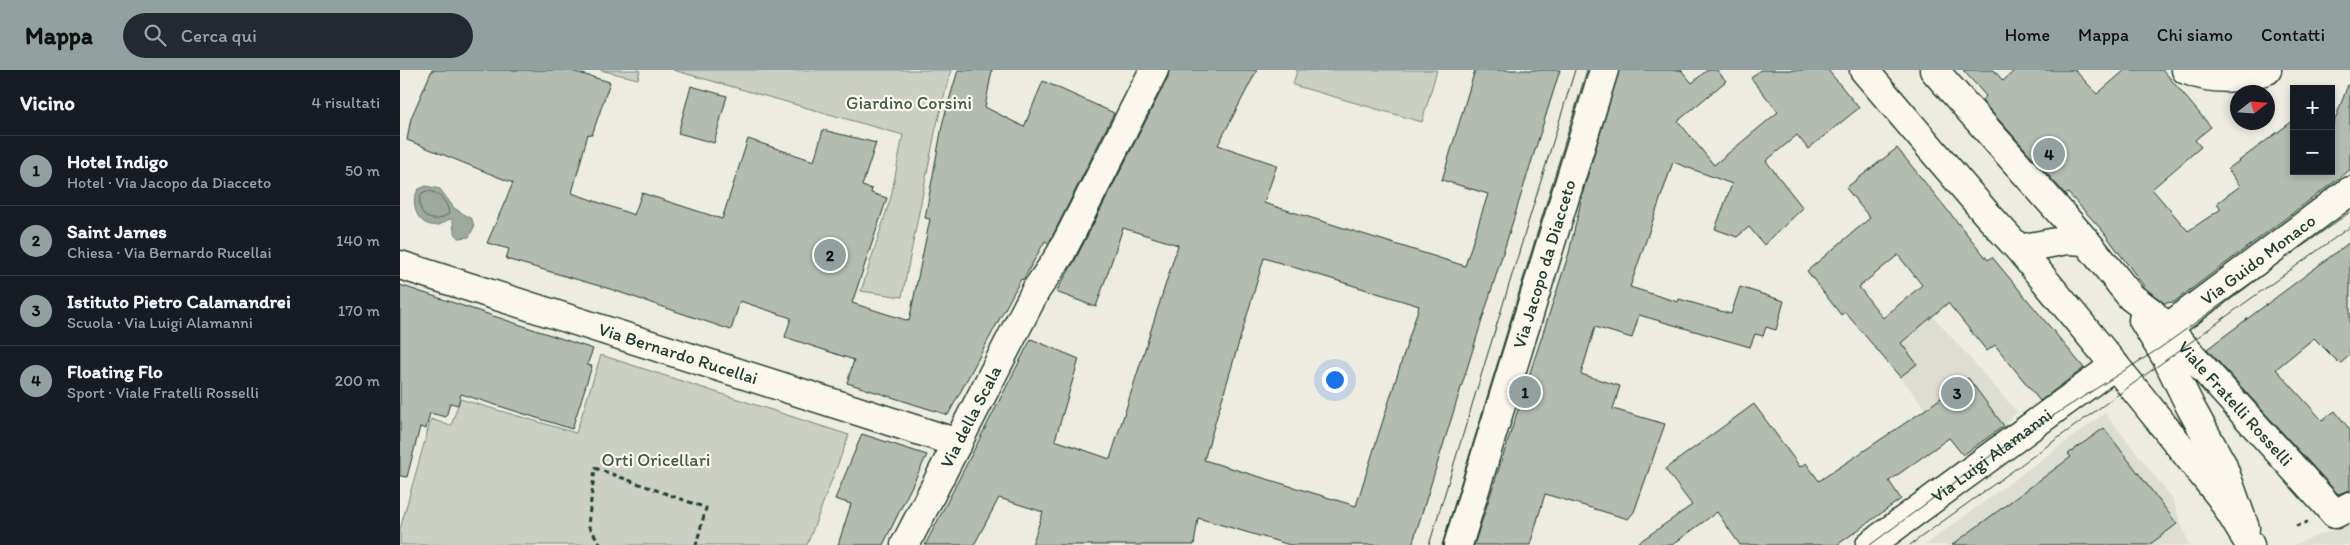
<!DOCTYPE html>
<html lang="it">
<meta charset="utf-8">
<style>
:root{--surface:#171b24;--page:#242831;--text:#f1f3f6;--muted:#9ea1a6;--line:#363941;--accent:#92a19f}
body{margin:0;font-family:Itim,sans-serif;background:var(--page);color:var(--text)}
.controls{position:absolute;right:15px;top:15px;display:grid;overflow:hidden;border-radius:0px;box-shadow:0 2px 8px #0003}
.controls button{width:45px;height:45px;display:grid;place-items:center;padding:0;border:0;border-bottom:1px solid var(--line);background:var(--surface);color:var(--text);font:25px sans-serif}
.compass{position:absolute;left:1830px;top:15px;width:45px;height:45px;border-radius:50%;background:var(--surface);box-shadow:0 2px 8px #0003;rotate:73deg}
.you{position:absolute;left:934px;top:309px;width:18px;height:18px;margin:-12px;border:4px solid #fff;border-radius:50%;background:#1a73e8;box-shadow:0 0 0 8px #1a73e833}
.badge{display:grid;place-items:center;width:32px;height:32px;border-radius:50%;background:var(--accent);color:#111;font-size:16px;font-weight:700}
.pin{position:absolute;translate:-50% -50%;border:2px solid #fff;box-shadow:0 1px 5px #0006}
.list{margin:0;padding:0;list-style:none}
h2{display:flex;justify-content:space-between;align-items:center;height:65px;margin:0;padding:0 20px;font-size:21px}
h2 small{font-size:16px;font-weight:400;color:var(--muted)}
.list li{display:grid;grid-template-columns:32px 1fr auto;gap:15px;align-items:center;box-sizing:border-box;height:70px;padding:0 20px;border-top:1px solid var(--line)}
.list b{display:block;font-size:19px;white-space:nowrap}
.list p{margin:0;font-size:16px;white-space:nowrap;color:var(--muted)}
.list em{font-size:16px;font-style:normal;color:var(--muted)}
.icon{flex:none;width:28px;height:28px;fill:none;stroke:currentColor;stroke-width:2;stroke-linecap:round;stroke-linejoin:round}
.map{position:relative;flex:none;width:1950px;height:475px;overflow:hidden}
header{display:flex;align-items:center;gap:30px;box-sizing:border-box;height:70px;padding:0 25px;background:var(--accent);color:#111}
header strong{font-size:24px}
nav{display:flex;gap:28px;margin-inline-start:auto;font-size:18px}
.search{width:350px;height:45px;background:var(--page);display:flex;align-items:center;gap:12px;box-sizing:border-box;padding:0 18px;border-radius:28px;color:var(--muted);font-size:19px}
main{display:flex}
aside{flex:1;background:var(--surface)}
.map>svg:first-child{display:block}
.built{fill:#ddddd2}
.green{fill:#cbcfc4;stroke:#75867c}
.water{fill:#9fa89f;stroke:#6c7d74}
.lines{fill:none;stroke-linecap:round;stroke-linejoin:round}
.shore{stroke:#52685f;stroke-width:1}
.building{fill:#b4bbb0;stroke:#1f3d34;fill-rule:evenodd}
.minor-casing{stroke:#1f3d34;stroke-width:31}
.major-casing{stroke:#1f3d34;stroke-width:31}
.path{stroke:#1f3d34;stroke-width:3;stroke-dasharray:5 4;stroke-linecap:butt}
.minor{stroke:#fbf7ec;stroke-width:28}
.major{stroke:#fbf7ec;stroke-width:28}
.tram{stroke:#1f3d34;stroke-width:1}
.labels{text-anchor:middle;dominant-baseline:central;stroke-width:4.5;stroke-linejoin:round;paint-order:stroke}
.park-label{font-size:18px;fill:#415a51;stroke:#fbf7ec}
.street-label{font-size:18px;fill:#1f3d34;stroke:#fbf7ec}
</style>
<header>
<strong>Mappa</strong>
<div class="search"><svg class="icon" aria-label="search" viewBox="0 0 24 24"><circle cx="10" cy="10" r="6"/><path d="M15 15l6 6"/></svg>Cerca qui</div>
<nav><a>Home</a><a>Mappa</a><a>Chi siamo</a><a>Contatti</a></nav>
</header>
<main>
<aside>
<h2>Vicino<small>4 risultati</small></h2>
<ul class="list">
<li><span class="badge">1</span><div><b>Hotel Indigo</b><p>Hotel · Via Jacopo da Diacceto</p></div><em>50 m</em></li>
<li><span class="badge">2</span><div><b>Saint James</b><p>Chiesa · Via Bernardo Rucellai</p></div><em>140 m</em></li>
<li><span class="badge">3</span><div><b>Istituto Pietro Calamandrei</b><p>Scuola · Via Luigi Alamanni</p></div><em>170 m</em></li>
<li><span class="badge">4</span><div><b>Floating Flo</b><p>Sport · Viale Fratelli Rosselli</p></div><em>200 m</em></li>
</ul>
</aside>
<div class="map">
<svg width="1950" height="475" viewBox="0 0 1950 475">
<rect width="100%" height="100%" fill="#eeece1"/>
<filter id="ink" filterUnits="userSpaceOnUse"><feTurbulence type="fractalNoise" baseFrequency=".02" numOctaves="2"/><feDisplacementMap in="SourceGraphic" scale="10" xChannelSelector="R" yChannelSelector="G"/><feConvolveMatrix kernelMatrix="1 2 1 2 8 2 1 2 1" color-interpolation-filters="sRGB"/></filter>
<g filter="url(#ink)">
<path class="built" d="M 1533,246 L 1617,342 L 1604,356 L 1563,385 L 1484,287 Z
M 1705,343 L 1772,428 L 1789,475 L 1525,475 Z
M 1950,455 L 1950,475 L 1894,475 L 1916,466 Z"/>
<path class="green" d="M 200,0 L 240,0 L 238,9 Z
M 273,0 L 551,0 L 536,58 L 502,227 L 461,221 L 491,127 L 503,65 Z
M 897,0 L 1037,0 L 1022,52 L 893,15 Z
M 201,285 L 449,365 L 407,475 L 0,475 L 0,459 L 31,349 L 51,356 L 60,329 L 176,363 Z"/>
<path class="water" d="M 26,116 L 40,119 L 54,138 L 72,149 L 74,157 L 69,167 L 58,168 L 54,161 L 53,151 L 50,149 C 46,150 43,154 39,155 C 18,159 8,133 19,119 Z"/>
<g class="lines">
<path class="shore" d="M 27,121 C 39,121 48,133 49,144 C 46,145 41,149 38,149 C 23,152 15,134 22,123 Z"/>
</g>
<path class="building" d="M 32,0 L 168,0 L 210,12 L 192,65 L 188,64 L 172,123 L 234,145 L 242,123 L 322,149 L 348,69 L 414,91 L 423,60 L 476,73 L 462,116 L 472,119 L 471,123 L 487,128 L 452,233 L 509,251 L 530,149 L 525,148 L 543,51 L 558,0 L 592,0 L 585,37 L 624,57 L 643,11 L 714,43 L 649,173 L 645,171 L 623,210 L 621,209 L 548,345 L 447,313 L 454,290 L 385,267 L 391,248 L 340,231 L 331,260 L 210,219 L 106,189 L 109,179 L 87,173 L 113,113 L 7,70 L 11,48 Z
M 769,0 L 857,0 L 818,75 L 877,95 L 864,133 L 1065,196 L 1088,124 L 1042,110 L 1075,0 L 1160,0 L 1012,475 L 890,475 L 798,448 L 794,475 L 632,475 L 643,442 L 599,428 L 574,475 L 525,475 L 631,269 L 679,289 L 655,370 L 710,389 L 778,175 L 723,158 L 696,237 L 656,222 L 674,192 L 768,7 ZM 864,188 L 1019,236 L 956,436 L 804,390 Z
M 1219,0 L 1281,0 L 1292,13 L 1307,0 L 1317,0 L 1326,11 L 1278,51 L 1314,95 L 1378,42 L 1351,8 L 1360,0 L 1428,0 L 1459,38 L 1408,79 L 1397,65 L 1366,91 L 1403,138 L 1364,175 L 1349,157 L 1337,167 L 1315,159 L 1332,114 L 1273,92 L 1230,217 L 1278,232 L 1279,229 L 1331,244 L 1340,217 L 1384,231 L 1376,260 L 1366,257 L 1363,266 L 1355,264 L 1350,277 L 1239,245 L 1232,268 L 1195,257 L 1181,304 L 1220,316 L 1213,339 L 1265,354 L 1234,442 L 1228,449 L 1145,424 L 1130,475 L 1074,475 L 1169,183 L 1184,118 Z
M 1563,0 L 1594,0 L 1603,11 L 1615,0 L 1675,0 L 1697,24 L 1725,0 L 1763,0 L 1811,57 L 1795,70 L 1801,77 L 1752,119 L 1788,161 L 1821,139 L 1817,133 L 1840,116 L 1828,99 L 1894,50 L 1894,101 L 1931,101 L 1931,60 L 1948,15 L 1950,16 L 1950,100 L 1774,232 L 1764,233 L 1746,219 L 1702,160 L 1668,123 L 1666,125 L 1582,31 L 1586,26 Z
M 291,16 L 327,26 L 314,73 L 278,63 Z
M 1497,78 L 1588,190 L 1592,187 L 1684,298 L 1640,331 L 1595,275 L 1587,281 L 1548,233 L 1501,273 L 1517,294 L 1500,307 L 1445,242 L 1441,245 L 1407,201 L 1470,148 L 1446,118 ZM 1498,185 L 1522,215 L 1483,248 L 1459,217 Z
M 1950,172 L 1950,285 L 1940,294 L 1914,268 L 1876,299 L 1922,350 L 1935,341 L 1950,360 L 1950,420 L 1938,424 L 1807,279 Z
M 0,215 L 193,279 L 187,295 L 192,296 L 172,359 L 61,324 L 58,335 L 50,333 L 46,347 L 30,343 L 26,359 L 20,357 L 7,407 L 0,406 Z
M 1568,308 L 1604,356 L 1563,385 L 1549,368 L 1489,411 L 1501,429 L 1437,475 L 1340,475 L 1317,442 L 1272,475 L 1235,475 L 1292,435 L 1265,399 L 1354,334 L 1400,397 L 1406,393 L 1419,411 L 1526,339 Z
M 1704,358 L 1777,454 L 1749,475 L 1552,475 L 1671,387 L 1668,384 Z
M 462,364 L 527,385 L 483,475 L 438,475 L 451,434 L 435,429 Z"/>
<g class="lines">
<defs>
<g id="minor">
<path id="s1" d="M 1534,0 L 1690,176 L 1731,227 L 1751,242 L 1775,267 L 1935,444 L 1950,436"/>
<path d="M 1786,0 C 1813,11 1839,10 1867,0"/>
<path d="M 1619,179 L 1667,170 L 1686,171"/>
<path id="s2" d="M 0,195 L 558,373"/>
<path d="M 1743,250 L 1767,289 L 1791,338 L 1822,394 L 1845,458"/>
<path id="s3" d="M 1767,258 L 1950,121"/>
<path id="s4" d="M 505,475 L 636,220 L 660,185 L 754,0"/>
<path id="s5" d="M 1058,475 L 1204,0"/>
<path id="s6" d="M 1470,475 L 1715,295"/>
</g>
<path id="major" d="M 1464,0 L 1585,142 L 1619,179 L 1731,315 L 1820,426 L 1850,475"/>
</defs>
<use href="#minor" class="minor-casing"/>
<use href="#major" class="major-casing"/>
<path class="path" d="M 1896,456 L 1908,452
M 201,475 L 188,455 L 195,398 L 306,438 L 296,475"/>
<use href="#minor" class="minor"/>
<use href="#major" class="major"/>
<path class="tram" d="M 1029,475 L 1175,0
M 1042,475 L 1187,0
M 1470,475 L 1593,384 L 1760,278 L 1950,142
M 1510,475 L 1950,157"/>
</g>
</g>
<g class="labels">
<g class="park-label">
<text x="509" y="33">Giardino Corsini</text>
<text x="256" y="390">Orti Oricellari</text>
</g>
<g class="street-label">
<text stroke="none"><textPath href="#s3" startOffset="114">Via Guido Monaco</textPath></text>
<text stroke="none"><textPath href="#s5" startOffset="294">Via Jacopo da Diacceto</textPath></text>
<text stroke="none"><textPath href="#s2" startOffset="292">Via Bernardo Rucellai</textPath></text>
<text stroke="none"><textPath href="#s1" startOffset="450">Viale Fratelli Rosselli</textPath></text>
<text stroke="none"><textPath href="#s4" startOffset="144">Via della Scala</textPath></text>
<text stroke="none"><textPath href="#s6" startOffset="151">Via Luigi Alamanni</textPath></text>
</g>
</g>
</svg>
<div class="controls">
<button>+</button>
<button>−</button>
</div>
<svg class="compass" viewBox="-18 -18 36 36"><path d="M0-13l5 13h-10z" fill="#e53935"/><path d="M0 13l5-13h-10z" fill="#9ea1a6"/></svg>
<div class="you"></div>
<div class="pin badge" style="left:1125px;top:322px">1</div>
<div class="pin badge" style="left:430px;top:185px">2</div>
<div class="pin badge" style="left:1557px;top:323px">3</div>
<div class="pin badge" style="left:1649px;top:84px">4</div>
</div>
</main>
